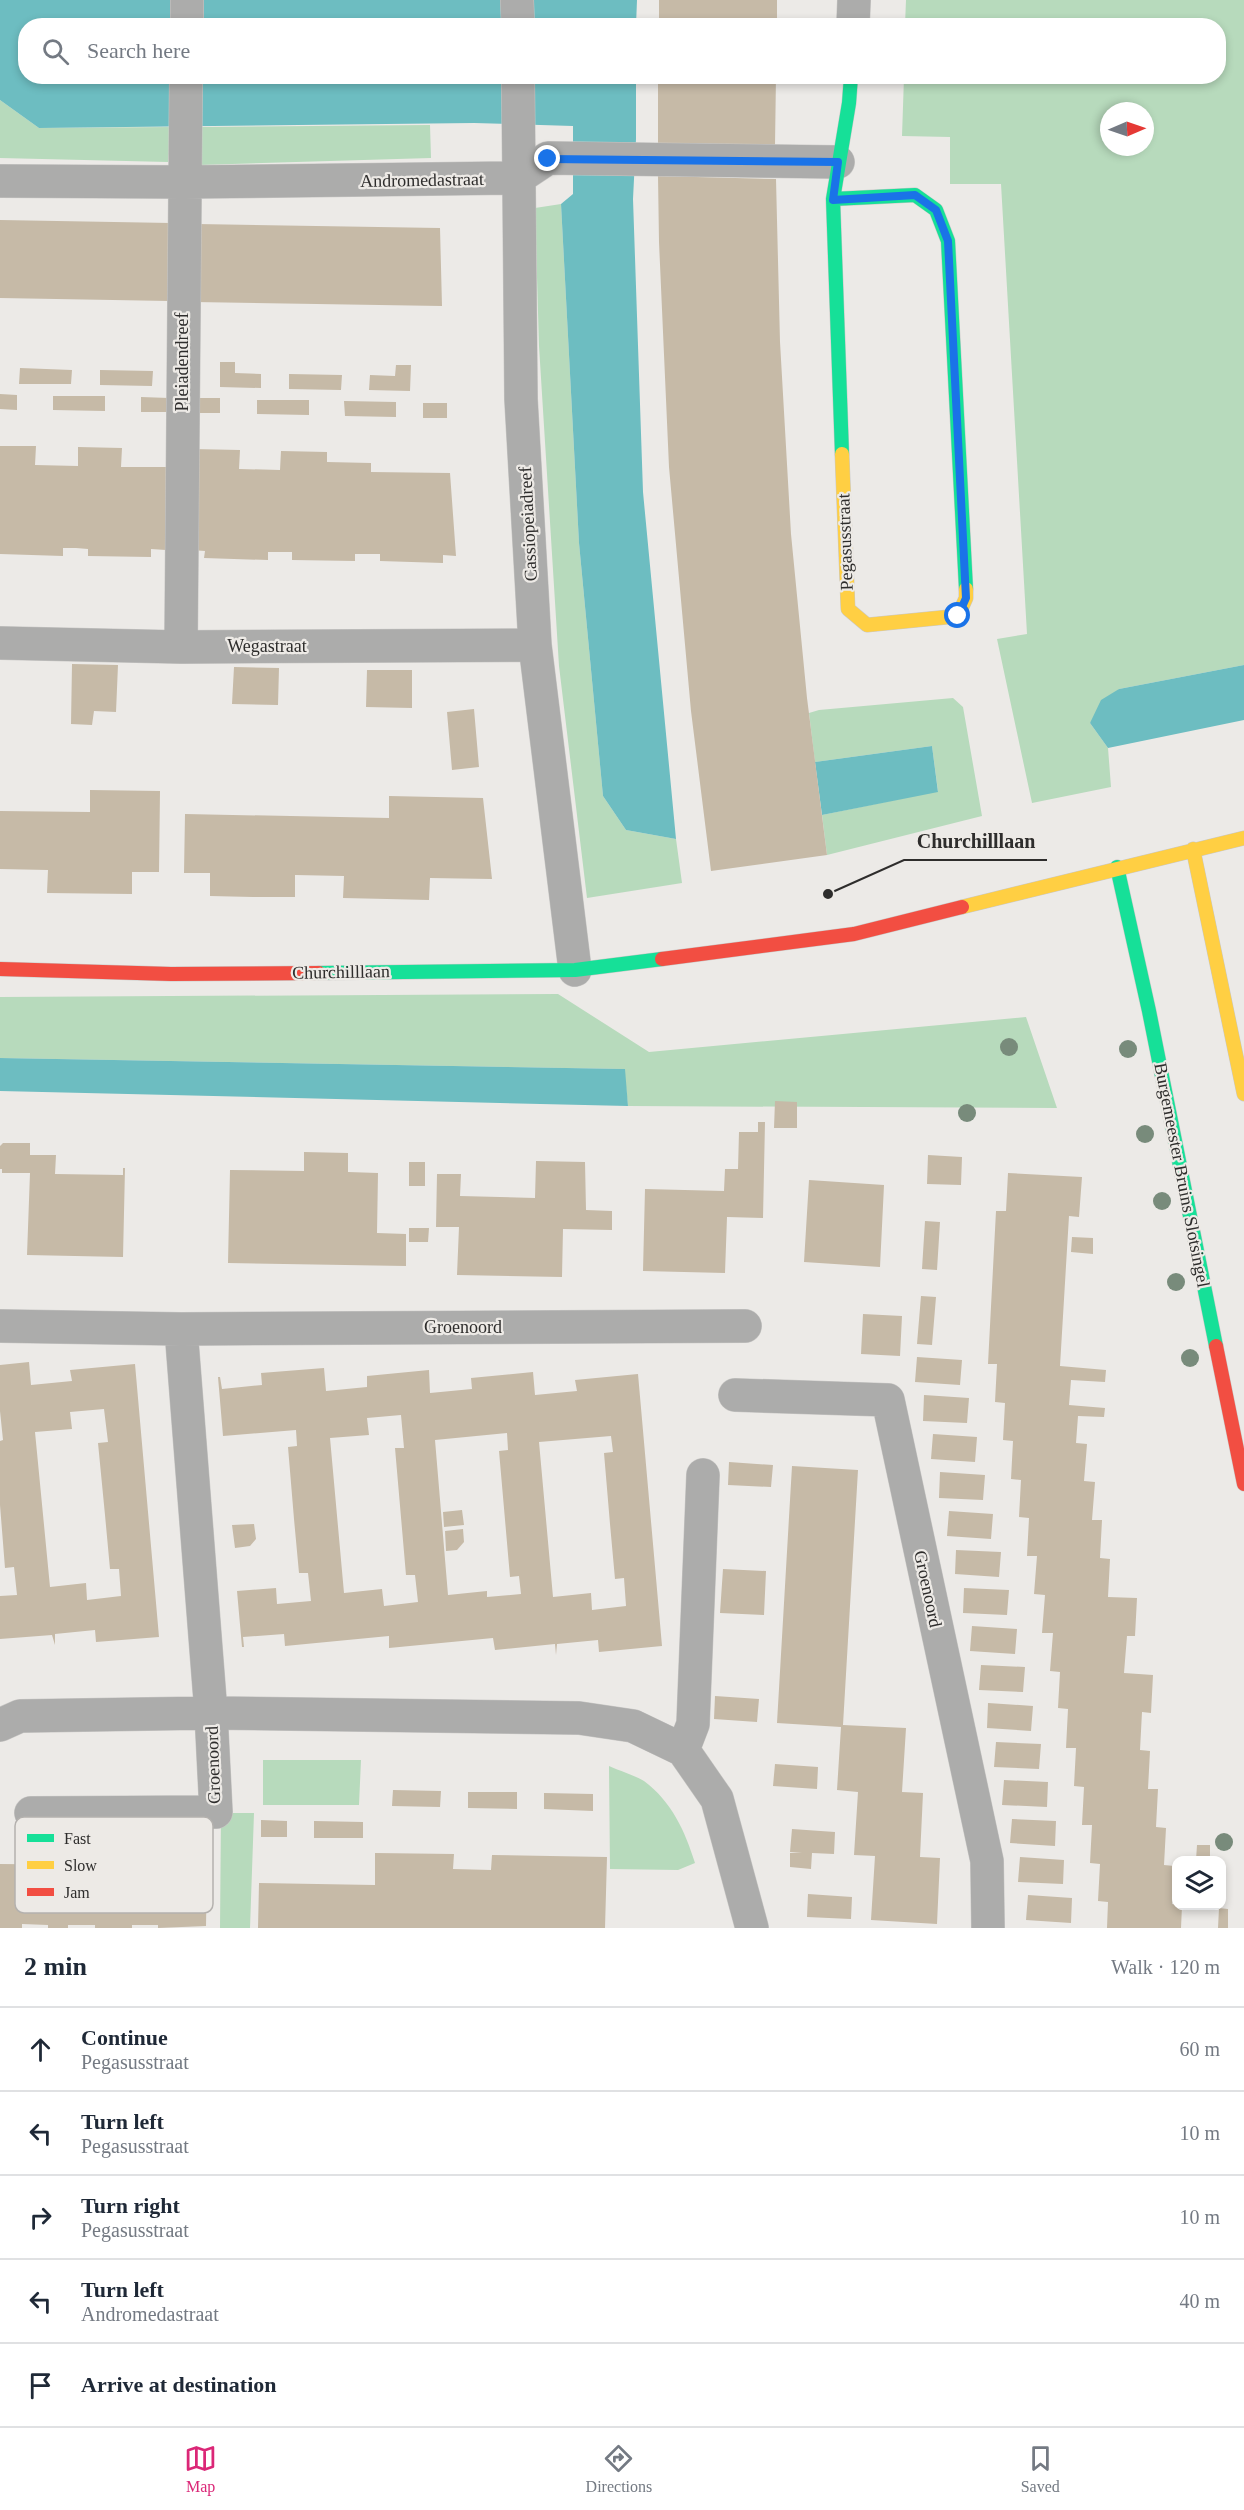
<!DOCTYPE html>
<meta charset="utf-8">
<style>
:root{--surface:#fff;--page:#f2f2f3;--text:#1f2937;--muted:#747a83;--line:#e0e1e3;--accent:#db2777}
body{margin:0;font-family:"Times New Roman",serif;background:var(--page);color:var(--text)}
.controls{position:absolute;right:18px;bottom:18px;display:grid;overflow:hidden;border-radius:12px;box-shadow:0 3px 9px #0003}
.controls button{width:54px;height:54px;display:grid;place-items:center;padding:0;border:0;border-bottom:2px solid var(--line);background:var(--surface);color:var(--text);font:30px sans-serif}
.compass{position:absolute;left:1100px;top:102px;width:54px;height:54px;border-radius:50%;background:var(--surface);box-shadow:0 3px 9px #0003;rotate:88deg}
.stop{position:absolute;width:18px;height:18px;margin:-14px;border:4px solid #1a73e8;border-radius:50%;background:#fff}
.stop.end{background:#1a73e8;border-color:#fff;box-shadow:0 2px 6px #0008}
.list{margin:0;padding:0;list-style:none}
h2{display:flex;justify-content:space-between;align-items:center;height:78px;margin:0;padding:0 24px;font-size:26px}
h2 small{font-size:20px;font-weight:400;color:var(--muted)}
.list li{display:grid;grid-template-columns:39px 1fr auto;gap:18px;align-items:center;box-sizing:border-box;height:84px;padding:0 24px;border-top:2px solid var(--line)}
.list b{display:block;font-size:22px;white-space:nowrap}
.list p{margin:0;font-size:20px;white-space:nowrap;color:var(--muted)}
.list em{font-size:20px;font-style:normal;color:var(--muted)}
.icon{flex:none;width:33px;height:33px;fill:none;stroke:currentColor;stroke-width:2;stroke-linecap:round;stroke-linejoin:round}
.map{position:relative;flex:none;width:1244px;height:1928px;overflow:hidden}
.search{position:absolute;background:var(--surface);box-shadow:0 3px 9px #0003;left:18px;right:18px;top:18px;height:66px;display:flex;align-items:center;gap:15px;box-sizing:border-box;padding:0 21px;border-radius:24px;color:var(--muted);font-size:22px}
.sheet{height:498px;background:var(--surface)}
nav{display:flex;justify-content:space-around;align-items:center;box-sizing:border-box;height:84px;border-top:2px solid var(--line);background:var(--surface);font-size:16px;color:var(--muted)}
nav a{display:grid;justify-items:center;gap:3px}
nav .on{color:var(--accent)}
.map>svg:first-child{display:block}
.green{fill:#b7dabc;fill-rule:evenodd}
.water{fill:#6dbdc1}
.building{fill:#c6baa7;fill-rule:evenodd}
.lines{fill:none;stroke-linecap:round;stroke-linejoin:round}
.street-casing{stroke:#c9c8c6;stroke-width:34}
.fast-casing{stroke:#c9c8c6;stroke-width:15}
.slow-casing{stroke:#c9c8c6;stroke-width:15}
.jam-casing{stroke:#c9c8c6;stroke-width:15}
.street{stroke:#acacab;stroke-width:33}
.fast{stroke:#16e098;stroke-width:14}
.slow{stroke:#ffcf43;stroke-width:14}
.jam{stroke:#f24e42;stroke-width:14}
.tree{fill:#788b7b}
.route{stroke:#1a73e8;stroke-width:8}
.labels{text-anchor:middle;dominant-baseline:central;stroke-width:4.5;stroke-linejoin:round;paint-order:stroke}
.street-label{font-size:18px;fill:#2e2d2c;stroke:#edeae6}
.key{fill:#edeae6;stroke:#b4b1ae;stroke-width:1.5}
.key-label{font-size:16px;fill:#2e2d2c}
.leader{fill:none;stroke:#2e2d2c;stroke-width:2}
.callout-dot{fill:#2e2d2c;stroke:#edeae6;stroke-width:2}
.callout-label{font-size:20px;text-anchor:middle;font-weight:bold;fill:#2e2d2c;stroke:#edeae6;stroke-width:4.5;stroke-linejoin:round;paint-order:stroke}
</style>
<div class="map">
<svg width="1244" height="1928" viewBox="0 0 1244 1928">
<rect width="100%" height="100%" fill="#eceae7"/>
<path class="green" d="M 906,0 L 1244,0 L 1244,665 L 1119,689 L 1090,723 L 1108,748 L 1111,787 L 1032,803 L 997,639 L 1027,634 L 1001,184 L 950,184 L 950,137 L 902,136 L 904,77 L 1218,76 L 1218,26 L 905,25 ZM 1109,111 L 1145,111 L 1145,147 L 1109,147 Z
M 0,100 L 39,128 L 172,127 L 168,162 L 0,158 Z
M 430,125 L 431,158 L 200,165 L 201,127 Z
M 561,204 L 579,543 L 603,796 L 626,830 L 676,839 L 682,883 L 587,898 L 559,666 L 539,346 L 535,208 Z
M 953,698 L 963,707 L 982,816 L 827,855 L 822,815 L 938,791 L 932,746 L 815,762 L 809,713 L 819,710 Z
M 558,994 L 649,1052 L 1026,1017 L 1057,1108 L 628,1106 L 624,1069 L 0,1058 L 0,997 Z
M 263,1760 L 361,1760 L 359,1805 L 263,1805 Z
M 609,1766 C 620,1771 634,1775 644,1781 C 672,1802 685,1831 695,1863 L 678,1870 L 610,1869 Z
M 221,1813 L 254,1813 L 250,1928 L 220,1928 Z"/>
<path class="water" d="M 0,0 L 637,0 L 636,26 L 26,26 L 26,76 L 636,77 L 636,139 L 633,199 L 643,492 L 676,839 L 626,830 L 603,796 L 579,543 L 561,204 L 573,194 L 573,126 L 474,123 L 39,128 L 0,100 Z
M 1244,665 L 1244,720 L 1108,748 L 1090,723 L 1101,700 L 1119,689 Z
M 932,746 L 938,792 L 822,815 L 815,762 Z
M 0,1058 L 625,1069 L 628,1106 L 0,1091 Z"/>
<path class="building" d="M 659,0 L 777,0 L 777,26 L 659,26 Z
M 658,76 L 776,76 L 775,145 L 658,143 Z
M 658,176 L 776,179 L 780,342 L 791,534 L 807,698 L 827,855 L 711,871 L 691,711 L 669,467 L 659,242 Z
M 0,220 L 171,223 L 169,301 L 0,298 Z
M 197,224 L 440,228 L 442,306 L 194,302 Z
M 220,362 L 235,362 L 235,373 L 261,374 L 261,388 L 220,387 Z
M 396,365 L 411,365 L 410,391 L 369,390 L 370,375 L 395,376 Z
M 20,368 L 72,370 L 71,384 L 19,384 Z
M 100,370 L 153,371 L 152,386 L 100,385 Z
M 289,374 L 342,375 L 341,390 L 289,389 Z
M 0,394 L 17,395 L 17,410 L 0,409 Z
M 53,396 L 105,396 L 105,411 L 53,410 Z
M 141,397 L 169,398 L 168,412 L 141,412 Z
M 194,398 L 220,398 L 220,413 L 193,413 Z
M 257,400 L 309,400 L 309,415 L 257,414 Z
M 344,401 L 396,402 L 396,417 L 345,416 Z
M 423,403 L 447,403 L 447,418 L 423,418 Z
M 0,446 L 36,446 L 35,465 L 78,466 L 78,447 L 122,448 L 121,467 L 167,467 L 166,550 L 151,549 L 151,557 L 88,556 L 88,549 L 76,548 L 63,548 L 63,556 L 0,554 Z
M 192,449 L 240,450 L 239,469 L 280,470 L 281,451 L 327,452 L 327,462 L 371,463 L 371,472 L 450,473 L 456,556 L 443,555 L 443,563 L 380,561 L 380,554 L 355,554 L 355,561 L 292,560 L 292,552 L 268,552 L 268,560 L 204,558 L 205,551 L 191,550 Z
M 72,664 L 118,665 L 116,712 L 94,711 L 92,725 L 71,724 Z
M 234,667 L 279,668 L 278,705 L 232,704 Z
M 367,670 L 412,670 L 412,708 L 366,707 Z
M 474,709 L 479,767 L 452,770 L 447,712 Z
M 90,790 L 160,791 L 159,872 L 132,872 L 132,894 L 47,893 L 48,870 L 0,869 L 0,811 L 90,812 Z
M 389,796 L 483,798 L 492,879 L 430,878 L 429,900 L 387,899 L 343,898 L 344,876 L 295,875 L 295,897 L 253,897 L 210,896 L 210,873 L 184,873 L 185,814 L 389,818 Z
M 775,1101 L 797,1102 L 797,1128 L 774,1128 Z
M 758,1122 L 765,1122 L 763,1218 L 727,1217 L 725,1273 L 643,1271 L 645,1189 L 724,1191 L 725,1169 L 738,1169 L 739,1132 L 758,1132 Z
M 3,1143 L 30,1143 L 30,1155 L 56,1155 L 55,1174 L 123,1175 L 123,1168 L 125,1168 L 123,1257 L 27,1255 L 30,1173 L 2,1173 L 2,1169 L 0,1169 L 0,1146 Z
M 304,1152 L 348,1153 L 348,1172 L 378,1173 L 377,1233 L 406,1234 L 406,1266 L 228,1263 L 230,1170 L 304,1171 Z
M 928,1155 L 962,1157 L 961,1185 L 927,1184 Z
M 536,1161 L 585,1162 L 586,1210 L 612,1211 L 612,1230 L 563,1229 L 562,1277 L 457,1275 L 459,1227 L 436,1227 L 437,1174 L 461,1174 L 460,1196 L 535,1198 Z
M 409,1162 L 425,1162 L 425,1186 L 409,1186 Z
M 1008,1173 L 1082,1177 L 1079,1217 L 1069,1216 L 1060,1366 L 1106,1370 L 1105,1382 L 1071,1380 L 1069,1405 L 1105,1408 L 1104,1417 L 1078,1416 L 1076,1443 L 1087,1444 L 1084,1481 L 1095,1482 L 1092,1520 L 1102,1520 L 1100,1558 L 1110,1559 L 1108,1597 L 1137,1598 L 1135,1636 L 1127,1636 L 1124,1673 L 1153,1675 L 1151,1713 L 1142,1712 L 1140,1750 L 1150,1751 L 1148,1789 L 1158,1789 L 1156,1827 L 1166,1828 L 1164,1865 L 1174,1866 L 1172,1904 L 1182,1906 L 1181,1928 L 1107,1928 L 1108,1902 L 1098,1901 L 1100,1864 L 1090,1863 L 1092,1825 L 1082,1825 L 1084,1787 L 1074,1786 L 1076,1748 L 1066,1748 L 1068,1709 L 1058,1708 L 1060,1672 L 1050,1671 L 1053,1633 L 1042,1633 L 1045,1595 L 1034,1594 L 1037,1556 L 1027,1556 L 1029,1518 L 1019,1517 L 1021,1480 L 1011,1479 L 1013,1441 L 1003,1440 L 1005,1403 L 995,1402 L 997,1364 L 988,1364 L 996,1211 L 1006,1211 Z
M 809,1180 L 884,1185 L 880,1267 L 804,1262 Z
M 925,1221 L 940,1222 L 937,1270 L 922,1269 Z
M 409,1228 L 429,1228 L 428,1242 L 409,1242 Z
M 1072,1237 L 1093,1238 L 1093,1254 L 1071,1252 Z
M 921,1296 L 936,1297 L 932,1345 L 917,1344 Z
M 863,1314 L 902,1316 L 900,1356 L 861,1354 Z
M 917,1357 L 962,1360 L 960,1385 L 915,1382 Z
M 29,1362 L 31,1385 L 72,1381 L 70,1370 L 135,1364 L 159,1637 L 96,1642 L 95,1630 L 55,1634 L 55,1645 L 52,1635 L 0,1639 L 0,1596 L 17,1595 L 14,1567 L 5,1568 L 0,1505 L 0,1441 L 3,1440 L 0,1411 L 0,1365 ZM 104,1409 L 108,1442 L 98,1443 L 105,1515 L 110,1569 L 119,1569 L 121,1596 L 87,1600 L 86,1583 L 50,1587 L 35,1432 L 72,1429 L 70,1412 Z
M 324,1368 L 326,1391 L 367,1387 L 367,1376 L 429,1370 L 430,1393 L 472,1389 L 471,1378 L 533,1372 L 535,1395 L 577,1391 L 575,1380 L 638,1374 L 662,1646 L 599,1652 L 598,1640 L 557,1644 L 556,1655 L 555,1644 L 495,1650 L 493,1638 L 389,1648 L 389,1636 L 285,1646 L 284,1634 L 243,1637 L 244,1647 L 242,1647 L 237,1591 L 276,1588 L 277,1604 L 311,1601 L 308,1573 L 299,1573 L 294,1519 L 288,1447 L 297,1446 L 296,1430 L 223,1436 L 218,1377 L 220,1377 L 222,1389 L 262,1385 L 261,1373 ZM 401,1415 L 404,1448 L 395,1448 L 406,1575 L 415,1575 L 418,1602 L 384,1606 L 382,1589 L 344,1593 L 330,1438 L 369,1435 L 367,1418 ZM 507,1433 L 508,1450 L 499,1451 L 510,1577 L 519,1576 L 521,1594 L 487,1597 L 487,1591 L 448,1595 L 435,1440 ZM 611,1436 L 613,1452 L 604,1453 L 610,1524 L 615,1579 L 624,1578 L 626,1606 L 592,1610 L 591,1593 L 553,1597 L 539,1442 Z
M 924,1395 L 969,1398 L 967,1423 L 923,1421 Z
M 933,1434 L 977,1437 L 975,1462 L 931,1459 Z
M 729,1462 L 773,1465 L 771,1487 L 728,1485 Z
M 792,1466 L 858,1470 L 843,1725 L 906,1728 L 902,1792 L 923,1793 L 920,1857 L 940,1858 L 937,1924 L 871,1920 L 875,1856 L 854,1855 L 858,1792 L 837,1790 L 841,1727 L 777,1723 Z
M 940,1472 L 985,1475 L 983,1500 L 939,1498 Z
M 462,1510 L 464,1525 L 444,1527 L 443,1512 Z
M 949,1511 L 993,1514 L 991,1539 L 947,1536 Z
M 254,1524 L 256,1539 L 250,1546 L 235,1548 L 232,1525 Z
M 463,1529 L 464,1542 L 457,1550 L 446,1551 L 445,1531 Z
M 956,1550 L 1001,1552 L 999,1577 L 955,1574 Z
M 723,1569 L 766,1571 L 764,1615 L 720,1613 Z
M 964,1588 L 1009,1590 L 1007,1615 L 963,1613 Z
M 972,1626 L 1017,1629 L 1015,1654 L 970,1651 Z
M 981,1665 L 1025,1667 L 1023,1692 L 979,1690 Z
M 715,1696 L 759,1699 L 757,1722 L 714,1719 Z
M 988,1703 L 1033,1706 L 1031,1731 L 987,1728 Z
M 996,1742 L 1041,1744 L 1039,1769 L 994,1767 Z
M 775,1764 L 818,1767 L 817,1789 L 773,1786 Z
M 1004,1780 L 1048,1782 L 1047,1807 L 1002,1805 Z
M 393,1790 L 441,1791 L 440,1807 L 392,1806 Z
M 468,1792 L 517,1792 L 517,1809 L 468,1808 Z
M 544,1793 L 593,1794 L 593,1811 L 544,1809 Z
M 1012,1819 L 1056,1821 L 1055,1846 L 1010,1843 Z
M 261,1820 L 287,1821 L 287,1837 L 261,1837 Z
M 314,1821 L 363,1822 L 363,1838 L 314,1838 Z
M 792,1829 L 835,1832 L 834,1854 L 812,1853 L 811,1869 L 790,1867 L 790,1853 L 802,1853 L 790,1852 Z
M 1197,1845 L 1210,1845 L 1210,1860 L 1196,1860 Z
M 375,1853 L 454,1854 L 453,1869 L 491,1870 L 492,1855 L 607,1857 L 605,1928 L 258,1928 L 259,1883 L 375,1885 Z
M 1020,1857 L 1064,1860 L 1063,1884 L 1018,1882 Z
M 0,1864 L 207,1866 L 206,1926 L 158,1928 L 158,1925 L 132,1925 L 132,1928 L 95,1928 L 95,1925 L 68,1925 L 68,1928 L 48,1928 L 48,1925 L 22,1924 L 22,1928 L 0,1928 Z
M 808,1894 L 852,1897 L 851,1919 L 807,1917 Z
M 1028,1895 L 1072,1898 L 1071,1923 L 1026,1920 Z
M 1219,1908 L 1228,1909 L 1228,1928 L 1218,1928 Z"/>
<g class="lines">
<defs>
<path id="street" d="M 517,0 L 518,26
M 187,26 L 187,0
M 853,26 L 854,0
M 518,76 L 521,399 L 535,645 L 575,970
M 0,181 L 184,182 L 518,178 L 548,158 L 838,162
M 0,643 L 181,647 L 535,645
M 181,647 L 186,76
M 0,1326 L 181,1329 L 745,1326
M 735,1395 L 888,1400 L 987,1861 L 988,1928
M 0,1725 L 20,1716 L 211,1713 L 579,1718 L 633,1726 L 683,1750 L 717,1799 L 752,1928
M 683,1750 L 693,1724 L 703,1475
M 31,1813 L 216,1812 L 211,1713 L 181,1329"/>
<path id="fast" d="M 833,199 L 915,195 L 936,210 L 948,241 L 966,589
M 842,454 L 833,199 L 849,103 L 851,76
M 1117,867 L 1149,1011 L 1216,1346
M 319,973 L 575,970 L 662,959"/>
<path id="slow" d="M 842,454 L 848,609 L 867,625 L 958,616 L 966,598 L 966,589
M 1193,849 L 1244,1094
M 962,907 L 1244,838"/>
<path id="jam" d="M 662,959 L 854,934 L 962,907
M 0,969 L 171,974 L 319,973
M 1216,1346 L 1244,1484"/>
</defs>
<use href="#street" class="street-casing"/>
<use href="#fast" class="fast-casing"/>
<use href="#slow" class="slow-casing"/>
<use href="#jam" class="jam-casing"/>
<use href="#street" class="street"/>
<use href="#fast" class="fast"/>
<use href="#slow" class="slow"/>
<use href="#jam" class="jam"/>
</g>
<g class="tree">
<circle cx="1009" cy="1047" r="9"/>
<circle cx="1128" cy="1049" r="9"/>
<circle cx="967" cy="1113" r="9"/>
<circle cx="1145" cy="1134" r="9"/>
<circle cx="1162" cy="1201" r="9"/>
<circle cx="1176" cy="1282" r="9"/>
<circle cx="1190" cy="1358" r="9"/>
<circle cx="1224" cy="1842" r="9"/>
</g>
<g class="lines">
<path class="route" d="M 548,159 L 838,162 L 833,200 L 915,195 L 936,210 L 948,241 L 966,598 L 958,616"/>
</g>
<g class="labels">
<g class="street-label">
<text transform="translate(422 180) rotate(-1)">Andromedastraat</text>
<text transform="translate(182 362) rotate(-90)">Pleiadendreef</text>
<text transform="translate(528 524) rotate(-93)">Cassiopeiadreef</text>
<text transform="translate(845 542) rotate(-92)">Pegasusstraat</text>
<text x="267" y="646">Wegastraat</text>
<text transform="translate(341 972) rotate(-1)">Churchilllaan</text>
<text transform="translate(1182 1175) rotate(79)">Burgemeester Bruins Slotsingel</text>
<text x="463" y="1327">Groenoord</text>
<text transform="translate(928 1589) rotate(78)">Groenoord</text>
<text transform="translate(213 1765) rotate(-92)">Groenoord</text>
</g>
</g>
<rect x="15" y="1817" width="198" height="96" rx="9" class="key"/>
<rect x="27" y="1834" width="27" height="8" fill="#16e098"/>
<rect x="27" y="1861" width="27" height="8" fill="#ffcf43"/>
<rect x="27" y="1888" width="27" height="8" fill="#f24e42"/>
<g class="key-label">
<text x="64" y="1844">Fast</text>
<text x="64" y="1871">Slow</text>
<text x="64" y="1898">Jam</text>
</g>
<path class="leader" d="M828 894L904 860H1047"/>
<circle class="callout-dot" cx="828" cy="894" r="6"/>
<g class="callout-label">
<text x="976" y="848">Churchilllaan</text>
</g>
</svg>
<div class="controls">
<button><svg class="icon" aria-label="layers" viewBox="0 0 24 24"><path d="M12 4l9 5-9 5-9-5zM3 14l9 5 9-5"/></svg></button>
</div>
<svg class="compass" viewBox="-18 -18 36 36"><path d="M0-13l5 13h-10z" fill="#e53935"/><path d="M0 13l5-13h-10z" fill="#747a83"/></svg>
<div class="stop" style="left:958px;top:616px"></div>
<div class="stop end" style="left:548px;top:159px"></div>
<div class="search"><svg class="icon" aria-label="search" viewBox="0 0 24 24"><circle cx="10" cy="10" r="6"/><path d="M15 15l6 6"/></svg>Search here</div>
</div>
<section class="sheet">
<h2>2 min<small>Walk · 120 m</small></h2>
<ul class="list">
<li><svg class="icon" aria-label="ahead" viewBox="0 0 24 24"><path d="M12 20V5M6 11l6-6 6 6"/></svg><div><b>Continue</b><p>Pegasusstraat</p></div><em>60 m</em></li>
<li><svg class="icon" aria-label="left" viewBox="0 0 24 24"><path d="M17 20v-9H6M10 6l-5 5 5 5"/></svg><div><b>Turn left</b><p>Pegasusstraat</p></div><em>10 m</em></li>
<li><svg class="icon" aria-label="right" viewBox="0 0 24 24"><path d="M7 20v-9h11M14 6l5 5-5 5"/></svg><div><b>Turn right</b><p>Pegasusstraat</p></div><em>10 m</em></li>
<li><svg class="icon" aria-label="left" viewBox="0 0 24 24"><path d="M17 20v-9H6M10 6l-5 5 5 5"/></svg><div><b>Turn left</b><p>Andromedastraat</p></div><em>40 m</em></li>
<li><svg class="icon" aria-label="arrive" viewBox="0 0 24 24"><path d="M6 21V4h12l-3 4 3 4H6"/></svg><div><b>Arrive at destination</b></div></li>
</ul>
</section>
<nav>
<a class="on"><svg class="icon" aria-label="map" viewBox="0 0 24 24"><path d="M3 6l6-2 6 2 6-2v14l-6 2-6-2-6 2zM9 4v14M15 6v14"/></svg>Map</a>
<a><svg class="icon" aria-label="directions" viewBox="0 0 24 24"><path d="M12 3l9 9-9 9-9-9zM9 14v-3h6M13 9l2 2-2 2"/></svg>Directions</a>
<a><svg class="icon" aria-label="saved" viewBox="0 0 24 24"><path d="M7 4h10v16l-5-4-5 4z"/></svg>Saved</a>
</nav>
